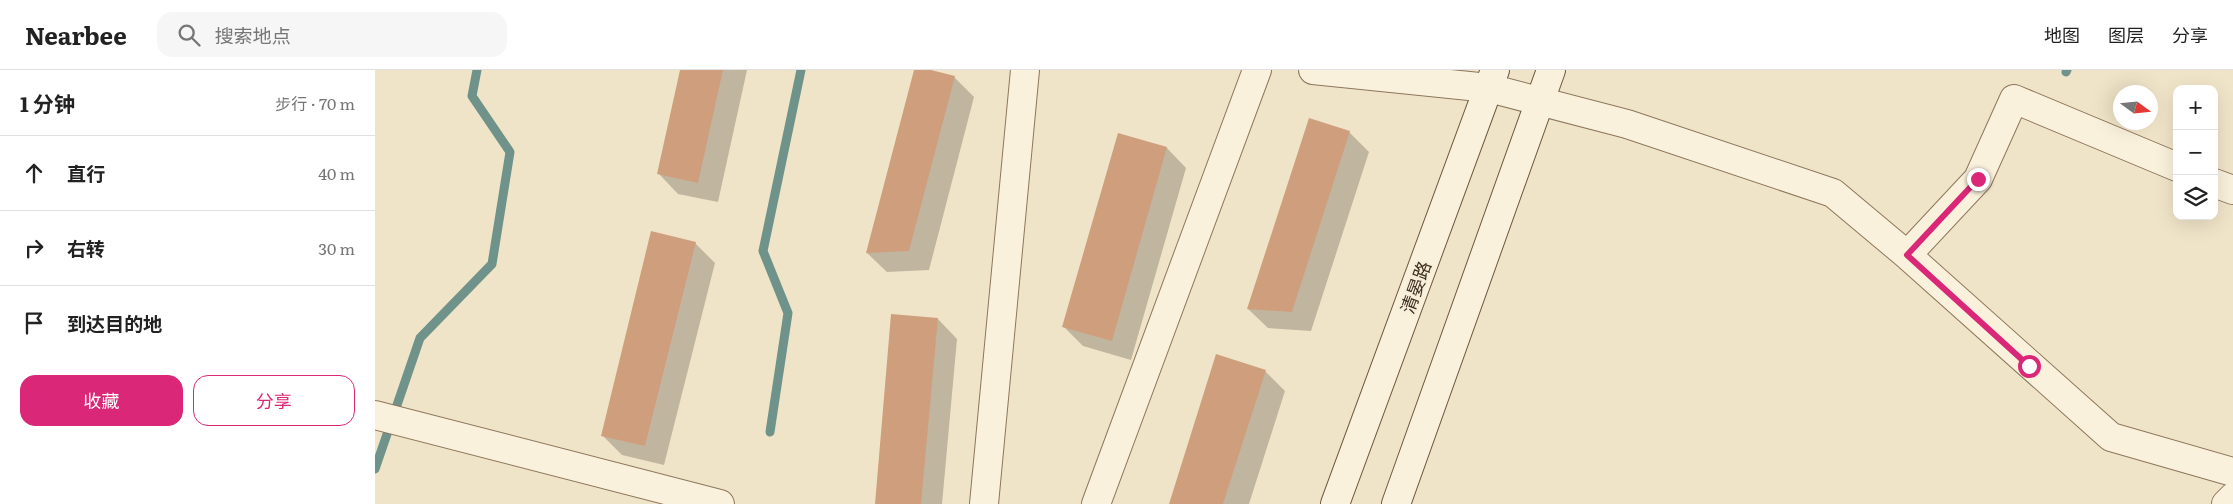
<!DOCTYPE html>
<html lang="zh">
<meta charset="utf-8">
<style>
:root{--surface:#fff;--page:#f6f6f6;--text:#222;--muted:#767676;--line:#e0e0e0;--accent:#db2777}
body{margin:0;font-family:Literata,"Noto Sans SC",serif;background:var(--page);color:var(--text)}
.controls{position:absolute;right:15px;top:15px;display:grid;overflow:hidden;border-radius:10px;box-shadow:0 5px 20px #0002}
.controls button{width:45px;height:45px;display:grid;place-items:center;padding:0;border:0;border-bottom:1px solid var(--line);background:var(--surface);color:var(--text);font:25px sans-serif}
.compass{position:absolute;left:1738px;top:15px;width:45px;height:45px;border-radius:50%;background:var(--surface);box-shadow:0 5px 20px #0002;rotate:105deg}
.stop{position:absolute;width:15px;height:15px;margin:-11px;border:4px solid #db2777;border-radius:50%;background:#fff}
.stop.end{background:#db2777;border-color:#fff;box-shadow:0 1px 5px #0008}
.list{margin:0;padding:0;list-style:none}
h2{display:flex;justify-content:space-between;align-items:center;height:65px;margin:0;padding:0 20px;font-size:21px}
h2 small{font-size:16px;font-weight:400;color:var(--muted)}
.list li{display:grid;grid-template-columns:32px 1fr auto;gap:15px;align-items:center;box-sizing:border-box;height:75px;padding:0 20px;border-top:1px solid var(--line)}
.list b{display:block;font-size:19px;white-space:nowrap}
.list em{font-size:16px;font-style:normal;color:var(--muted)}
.actions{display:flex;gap:10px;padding:15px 20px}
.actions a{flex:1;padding:11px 0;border:1px solid var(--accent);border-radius:15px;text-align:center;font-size:18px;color:var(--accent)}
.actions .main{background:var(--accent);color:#fff}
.icon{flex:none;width:28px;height:28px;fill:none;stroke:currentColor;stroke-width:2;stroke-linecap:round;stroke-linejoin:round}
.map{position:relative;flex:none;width:1858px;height:434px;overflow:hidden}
header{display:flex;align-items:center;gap:30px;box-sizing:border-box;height:70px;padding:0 25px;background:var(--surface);border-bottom:1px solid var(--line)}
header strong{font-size:24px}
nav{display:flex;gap:28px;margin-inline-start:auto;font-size:18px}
.search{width:350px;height:45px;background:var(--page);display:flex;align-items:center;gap:12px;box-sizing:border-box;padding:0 18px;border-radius:15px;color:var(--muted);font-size:19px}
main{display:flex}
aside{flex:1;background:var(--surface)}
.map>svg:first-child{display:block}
.shadow{fill:#0003}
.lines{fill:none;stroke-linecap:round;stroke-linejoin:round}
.stream{stroke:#6f938a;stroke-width:9}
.building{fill:#cf9f7d}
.street-casing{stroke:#8d765c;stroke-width:30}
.secondary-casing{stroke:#6f573f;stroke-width:30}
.street{stroke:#faf1dc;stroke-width:28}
.secondary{stroke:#faf1dc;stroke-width:28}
.route{stroke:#db2777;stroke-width:6}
.labels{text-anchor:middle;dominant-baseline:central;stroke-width:4.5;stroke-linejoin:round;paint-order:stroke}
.street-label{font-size:18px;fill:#3d2e20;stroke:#f7eed8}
</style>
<header>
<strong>Nearbee</strong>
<div class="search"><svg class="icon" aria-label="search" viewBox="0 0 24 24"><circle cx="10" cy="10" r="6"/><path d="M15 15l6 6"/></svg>搜索地点</div>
<nav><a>地图</a><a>图层</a><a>分享</a></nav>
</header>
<main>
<aside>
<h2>1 分钟<small>步行 · 70 m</small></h2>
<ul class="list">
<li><svg class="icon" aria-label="ahead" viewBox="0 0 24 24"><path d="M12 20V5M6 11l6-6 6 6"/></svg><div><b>直行</b></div><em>40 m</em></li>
<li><svg class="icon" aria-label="right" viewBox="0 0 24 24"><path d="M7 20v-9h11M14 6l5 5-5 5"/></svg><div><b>右转</b></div><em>30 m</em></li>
<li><svg class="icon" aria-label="arrive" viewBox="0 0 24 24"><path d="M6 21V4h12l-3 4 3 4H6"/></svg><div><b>到达目的地</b></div></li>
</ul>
<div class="actions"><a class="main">收藏</a><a>分享</a></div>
</aside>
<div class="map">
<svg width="1858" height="434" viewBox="0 0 1858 434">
<rect width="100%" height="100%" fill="#f0e4c8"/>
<path class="shadow" d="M 306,0 L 372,0 L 343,132 L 303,124 L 284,104 Z
M 540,0 L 551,0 L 579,7 L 599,27 L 554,200 L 512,202 L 492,183 Z
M 974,62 L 994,82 L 936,261 L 893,258 L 873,239 Z
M 743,65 L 792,78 L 811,98 L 756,290 L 708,276 L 688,256 Z
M 320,173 L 340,193 L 289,395 L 247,385 L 227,365 Z
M 563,249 L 582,269 L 567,434 L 501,434 Z
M 890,301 L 910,321 L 874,434 L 795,434 Z"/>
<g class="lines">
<path class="stream" d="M 1691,2 L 1692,0
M 395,362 L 413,243 L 388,181 L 426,0
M 0,399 L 45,268 L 117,194 L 135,82 L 97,26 L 102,0"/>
</g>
<path class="building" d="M 305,0 L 348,0 L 323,113 L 282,104 Z
M 539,0 L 556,0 L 580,6 L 534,181 L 491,183 Z
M 934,48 L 975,61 L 917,242 L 872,239 Z
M 743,63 L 792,77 L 737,271 L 687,257 Z
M 276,161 L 321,172 L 270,376 L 226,366 Z
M 516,244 L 563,248 L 546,434 L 500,434 Z
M 841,284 L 891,300 L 848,434 L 794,434 Z"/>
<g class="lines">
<defs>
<path id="street" d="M 938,0 L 1114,18 L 1252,54 L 1458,123 L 1532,185 L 1736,367 L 1858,402
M 1839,113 L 1858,120
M 1532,185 L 1603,109 L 1639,29 L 1802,97
M 0,345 L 345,434
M 609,434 L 650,0
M 721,434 L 882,0
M 1851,434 L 1858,427"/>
<path id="secondary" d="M 960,434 L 1120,0
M 1021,434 L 1176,0"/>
</defs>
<use href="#street" class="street-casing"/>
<use href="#secondary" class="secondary-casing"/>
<use href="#street" class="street"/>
<use href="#secondary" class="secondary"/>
</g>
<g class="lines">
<path class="route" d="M 1603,109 L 1532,185 L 1654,296"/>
</g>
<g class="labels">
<g class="street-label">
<text transform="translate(1040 217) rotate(-70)">清晏路</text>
</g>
</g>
</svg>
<div class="controls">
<button>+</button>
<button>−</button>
<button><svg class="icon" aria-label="layers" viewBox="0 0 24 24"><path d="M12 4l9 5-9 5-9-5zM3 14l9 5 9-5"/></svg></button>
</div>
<svg class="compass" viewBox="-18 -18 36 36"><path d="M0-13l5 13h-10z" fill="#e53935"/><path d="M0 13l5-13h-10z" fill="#767676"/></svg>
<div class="stop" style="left:1654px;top:296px"></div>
<div class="stop end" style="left:1603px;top:109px"></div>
</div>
</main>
